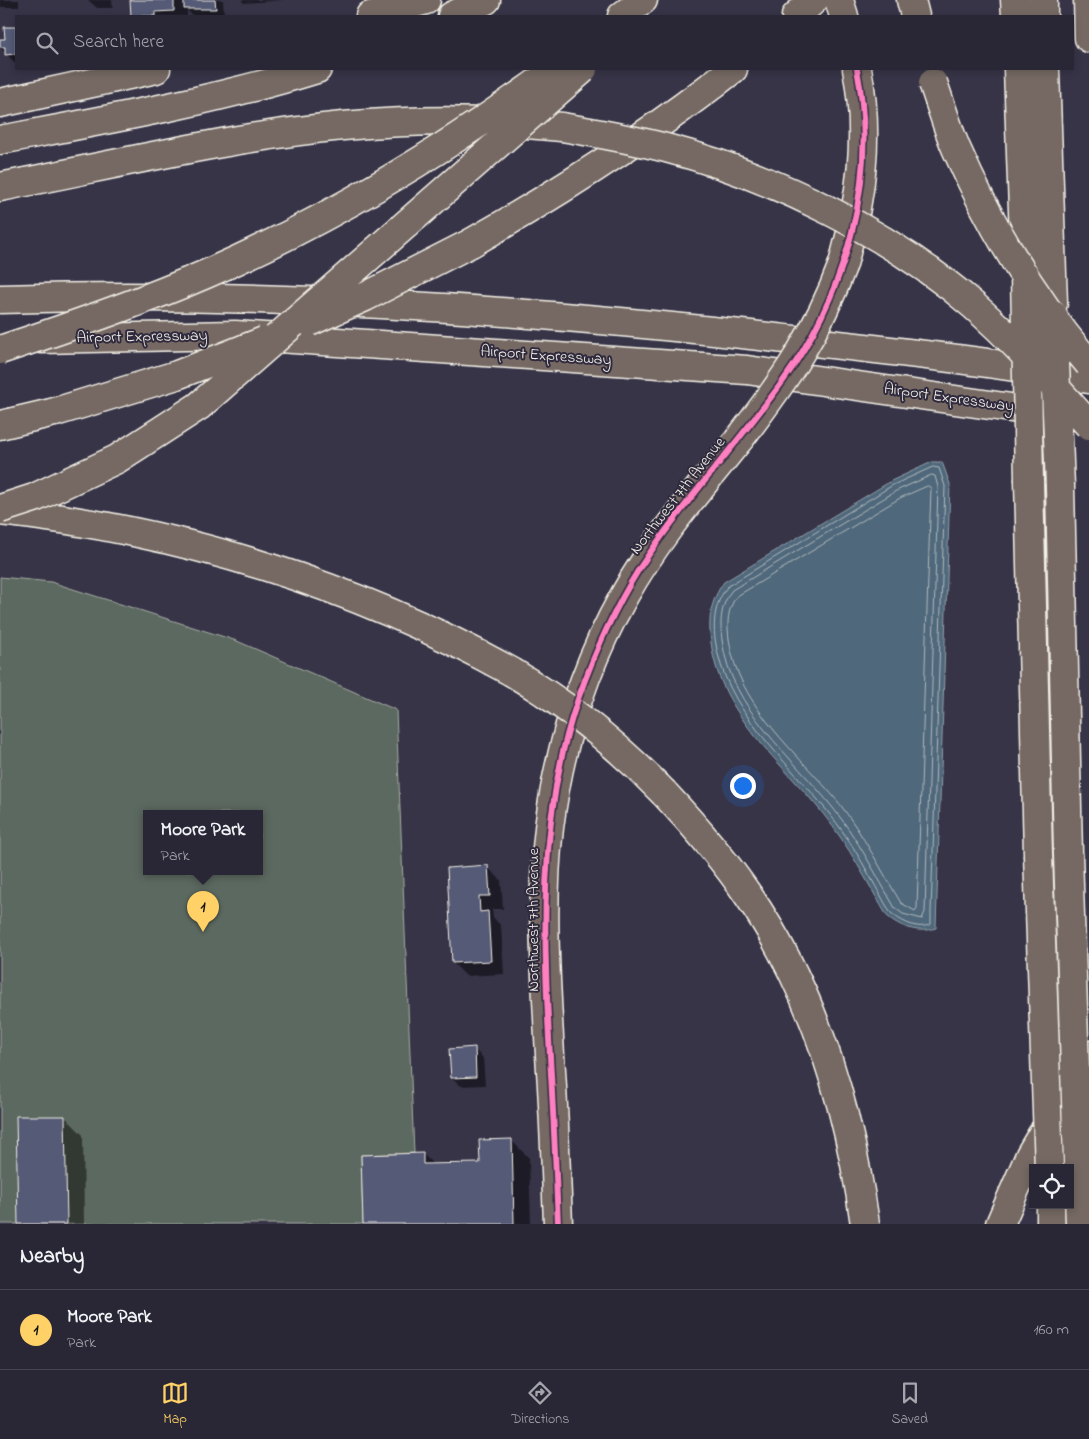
<!DOCTYPE html>
<style>
:root{--surface:#292736;--page:#312f3e;--text:#f1f3f6;--muted:#a5a5ad;--line:#454451;--accent:#ffd166}
body{margin:0;font-family:"Indie Flower",sans-serif;background:var(--page);color:var(--text)}
.controls{position:absolute;right:15px;bottom:15px;display:grid;overflow:hidden;border-radius:0px;box-shadow:0 2px 8px #0003}
.controls button{width:45px;height:45px;display:grid;place-items:center;padding:0;border:0;border-bottom:1px solid var(--line);background:var(--surface);color:var(--text);font:25px sans-serif}
.you{position:absolute;left:742px;top:785px;width:18px;height:18px;margin:-12px;border:4px solid #fff;border-radius:50%;background:#1a73e8;box-shadow:0 0 0 8px #1a73e833}
.badge{display:grid;place-items:center;width:32px;height:32px;border-radius:50%;background:var(--accent);color:#111;font-size:16px;font-weight:700}
.pin{position:absolute;translate:-50% -41px;filter:drop-shadow(0 1px 2px #0008)}
.pin::after{content:'';position:absolute;top:26px;width:18px;height:15px;background:inherit;clip-path:polygon(0 0,100% 0,50% 100%)}
.popup{position:absolute;left:143px;top:810px;width:120px;height:65px;box-sizing:border-box;display:grid;place-content:center;border-radius:0px;background:var(--surface);filter:drop-shadow(0 1px 4px #0005);font-size:16px;white-space:nowrap;color:var(--muted)}
.popup b{font-size:19px;color:var(--text)}
.popup::after{content:'';position:absolute;left:50%;top:100%;margin-left:-10px;border:10px solid transparent;border-top-color:var(--surface)}
.list{margin:0;padding:0;list-style:none}
h2{display:flex;justify-content:space-between;align-items:center;height:65px;margin:0;padding:0 20px;font-size:21px}
h2 small{font-size:16px;font-weight:400;color:var(--muted)}
.list li{display:grid;grid-template-columns:32px 1fr auto;gap:15px;align-items:center;box-sizing:border-box;height:80px;padding:0 20px;border-top:1px solid var(--line)}
.list b{display:block;font-size:19px;white-space:nowrap}
.list p{margin:0;font-size:16px;white-space:nowrap;color:var(--muted)}
.list em{font-size:16px;font-style:normal;color:var(--muted)}
.icon{flex:none;width:28px;height:28px;fill:none;stroke:currentColor;stroke-width:2;stroke-linecap:round;stroke-linejoin:round}
.map{position:relative;flex:none;width:1089px;height:1224px;overflow:hidden}
.search{position:absolute;background:var(--surface);box-shadow:0 2px 8px #0003;left:15px;right:15px;top:15px;height:55px;display:flex;align-items:center;gap:12px;box-sizing:border-box;padding:0 18px;border-radius:0px;color:var(--muted);font-size:19px}
.sheet{height:145px;background:var(--surface)}
nav{display:flex;justify-content:space-around;align-items:center;box-sizing:border-box;height:70px;border-top:1px solid var(--line);background:var(--surface);font-size:14px;color:var(--muted)}
nav a{display:grid;justify-items:center;gap:2px}
nav .on{color:var(--accent)}
.map>svg:first-child{display:block}
.green{fill:#5b6960;stroke:#a8ada4;fill-rule:evenodd}
.water{fill:#50687b;stroke:#929fa7}
.shadow{fill:#0007}
.lines{fill:none;stroke-linecap:round;stroke-linejoin:round}
.shore{stroke:#b2babc;stroke-width:1}
.building{fill:#555a76;stroke:#f4f1e8}
.major-casing{stroke:#f4f1e8;stroke-width:31}
.highway-casing{stroke:#f4f1e8;stroke-width:31}
.major{stroke:#766964;stroke-width:28}
.highway{stroke:#766964;stroke-width:28}
.major-bridge-casing{stroke:#f4f1e8;stroke-width:31;stroke-linecap:butt}
.highway-bridge-casing{stroke:#f4f1e8;stroke-width:31;stroke-linecap:butt}
.major-bridge{stroke:#766964;stroke-width:28}
.highway-bridge{stroke:#766964;stroke-width:28}
.cycleway-casing{stroke:#2f2a3d;stroke-width:9}
.cycleway{stroke:#ff80c0;stroke-width:6}
.labels{text-anchor:middle;dominant-baseline:central;stroke-width:4;stroke-linejoin:round;paint-order:stroke}
.street-label{font-size:16px;fill:#f4f1e8;stroke:#2f2a3d}
</style>
<div class="map">
<svg width="1089" height="1224" viewBox="0 0 1089 1224">
<rect width="100%" height="100%" fill="#373448"/>
<filter id="ink" filterUnits="userSpaceOnUse"><feTurbulence type="fractalNoise" baseFrequency=".02" numOctaves="2"/><feDisplacementMap in="SourceGraphic" scale="10" xChannelSelector="R" yChannelSelector="G"/><feConvolveMatrix kernelMatrix="1 2 1 2 8 2 1 2 1" color-interpolation-filters="sRGB"/></filter>
<g filter="url(#ink)">
<path class="green" d="M 0,577 L 51,582 L 237,641 L 396,710 L 414,1153 L 361,1155 L 363,1224 L 0,1224 ZM 147,813 L 259,813 L 259,871 L 147,871 Z"/>
<path class="water" d="M 932,462 L 942,462 L 950,484 L 936,928 C 918,934 900,927 887,916 C 867,882 849,846 824,815 C 782,762 720,715 711,643 C 708,619 710,601 724,582 L 891,481 Z"/>
<path class="shadow" d="M 0,0 L 19,0 L 19,7 L 0,7 Z
M 88,0 L 112,0 L 113,8 L 97,8 Z
M 132,0 L 223,0 L 224,16 L 193,16 L 187,10 L 187,16 L 132,16 Z
M 241,0 L 284,0 L 244,3 Z
M 16,28 L 16,63 L 15,63 L 0,47 L 0,41 L 6,40 L 6,29 Z
M 487,867 L 501,880 L 503,909 L 492,909 L 493,917 L 501,926 L 504,974 L 466,976 L 453,963 Z
M 474,1049 L 483,1058 L 485,1085 L 461,1086 L 452,1078 Z
M 65,1117 L 83,1135 L 84,1224 L 19,1224 Z
M 511,1140 L 529,1158 L 531,1224 L 364,1224 L 423,1154 L 434,1165 L 481,1164 Z"/>
<g class="lines">
<path class="shore" d="M 933,467 L 939,468 L 945,486 L 931,912 L 931,924 C 918,931 900,921 890,912 C 871,879 853,842 828,812 C 785,758 725,711 715,639 C 713,619 715,602 728,586 L 893,485 Z
M 932,475 L 935,476 L 938,487 L 925,912 L 922,919 L 903,914 L 895,908 C 876,875 858,839 833,808 C 792,756 731,710 722,640 C 720,622 720,606 732,590 L 896,491 Z
M 928,486 L 931,488 L 917,908 L 915,911 L 901,903 C 881,870 863,834 839,803 C 798,753 738,707 729,639 C 727,623 727,609 737,596 L 900,498 Z"/>
</g>
<path class="building" d="M 130,0 L 174,0 L 174,11 L 155,12 L 155,16 L 131,16 Z
M 184,0 L 215,0 L 216,9 L 184,9 Z
M 4,27 L 16,27 L 16,54 L 5,55 L 5,47 L 0,47 L 0,39 L 5,39 Z
M 488,865 L 490,896 L 479,896 L 480,912 L 488,911 L 491,961 L 452,963 L 447,868 Z
M 475,1047 L 476,1077 L 451,1078 L 449,1049 Z
M 16,1116 L 65,1116 L 67,1224 L 18,1224 Z
M 512,1139 L 514,1224 L 363,1224 L 361,1155 L 423,1153 L 423,1164 L 480,1163 L 479,1140 Z"/>
<g class="lines">
<defs>
<path id="major" d="M 839,0 L 844,16
M 843,264 C 861,199 870,136 857,69
M 558,1224 C 556,1168 554,1112 550,1055 C 546,980 540,903 549,828 C 559,747 584,667 624,596 C 656,538 700,488 741,437"/>
<path id="highway" d="M 911,0 L 915,16
M 1015,0 L 1016,16
M 1043,0 L 1043,16
M 1088,0 L 1089,38
M 370,16 L 426,0
M 452,16 L 486,0
M 622,16 L 643,0
M 796,16 L 814,0
M 1018,69 L 1025,268
M 1045,69 L 1053,303
M 0,103 L 156,69
M 0,140 C 106,120 214,101 317,69
M 0,187 C 113,165 228,137 343,126 C 416,119 489,120 562,127
M 471,243 C 562,191 651,134 733,69
M 0,299 C 251,291 502,308 751,335 C 864,348 977,359 1089,379
M 41,339 L 235,335 L 747,370 L 1052,414
M 0,425 L 55,412
M 1029,481 L 1038,855
M 1060,486 L 1068,854
M 0,511 C 179,530 355,585 512,672
M 664,793 C 694,825 723,858 748,895 C 814,991 849,1109 865,1224
M 1051,1205 L 1051,1224
M 1000,1224 L 1030,1155 L 1089,1055"/>
</defs>
<use href="#major" class="major-casing"/>
<use href="#highway" class="highway-casing"/>
<use href="#major" class="major"/>
<use href="#highway" class="highway"/>
<defs>
<path id="major-bridge" d="M 741,437 C 786,378 817,334 843,264"/>
<path id="highway-bridge" d="M 933,83 C 941,105 947,127 956,148 C 990,225 1034,299 1089,364
M 562,127 C 597,133 631,139 666,148 C 773,176 889,233 973,305 C 1015,341 1052,384 1089,425
M 1025,275 L 1029,481
M 1053,315 L 1060,486
M 309,322 L 365,297 L 471,243
M 0,350 C 70,327 139,303 206,274 C 330,220 447,149 556,69
M 55,412 L 177,375 L 264,341
M 0,509 L 34,498 L 117,459 L 199,406 L 583,69
M 512,672 C 569,706 618,745 664,793
M 1068,854 L 1080,1224
M 1038,855 L 1049,1168"/>
</defs>
<use href="#major-bridge" class="major-bridge-casing"/>
<use href="#highway-bridge" class="highway-bridge-casing"/>
<use href="#major-bridge" class="major-bridge"/>
<use href="#highway-bridge" class="highway-bridge"/>
<defs>
<path id="cycleway" d="M 558,1224 C 556,1174 554,1124 551,1075 C 544,948 536,820 578,699 C 594,654 614,609 639,569 C 682,503 737,445 783,381 C 847,292 878,177 857,69"/>
</defs>
<use href="#cycleway" class="cycleway-casing"/>
<use href="#cycleway" class="cycleway"/>
</g>
</g>
<g class="labels">
<g class="street-label">
<text transform="translate(142 337) rotate(-1)">Airport Expressway</text>
<text transform="translate(546 356) rotate(4)">Airport Expressway</text>
<text transform="translate(949 398) rotate(8)">Airport Expressway</text>
<text transform="translate(678 496) rotate(-52)">Northwest 7th Avenue</text>
<text transform="translate(534 920) rotate(-90)">Northwest 7th Avenue</text>
</g>
</g>
</svg>
<div class="controls">
<button><svg class="icon" aria-label="locate" viewBox="0 0 24 24"><circle cx="12" cy="12" r="6"/><path d="M12 2v4M12 18v4M2 12h4M18 12h4"/></svg></button>
</div>
<div class="you"></div>
<div class="pin badge" style="left:203px;top:932px">1</div>
<div class="popup"><b>Moore Park</b>Park</div>
<div class="search"><svg class="icon" aria-label="search" viewBox="0 0 24 24"><circle cx="10" cy="10" r="6"/><path d="M15 15l6 6"/></svg>Search here</div>
</div>
<section class="sheet">
<h2>Nearby<small></small></h2>
<ul class="list">
<li><span class="badge">1</span><div><b>Moore Park</b><p>Park</p></div><em>160 m</em></li>
</ul>
</section>
<nav>
<a class="on"><svg class="icon" aria-label="map" viewBox="0 0 24 24"><path d="M3 6l6-2 6 2 6-2v14l-6 2-6-2-6 2zM9 4v14M15 6v14"/></svg>Map</a>
<a><svg class="icon" aria-label="directions" viewBox="0 0 24 24"><path d="M12 3l9 9-9 9-9-9zM9 14v-3h6M13 9l2 2-2 2"/></svg>Directions</a>
<a><svg class="icon" aria-label="saved" viewBox="0 0 24 24"><path d="M7 4h10v16l-5-4-5 4z"/></svg>Saved</a>
</nav>
